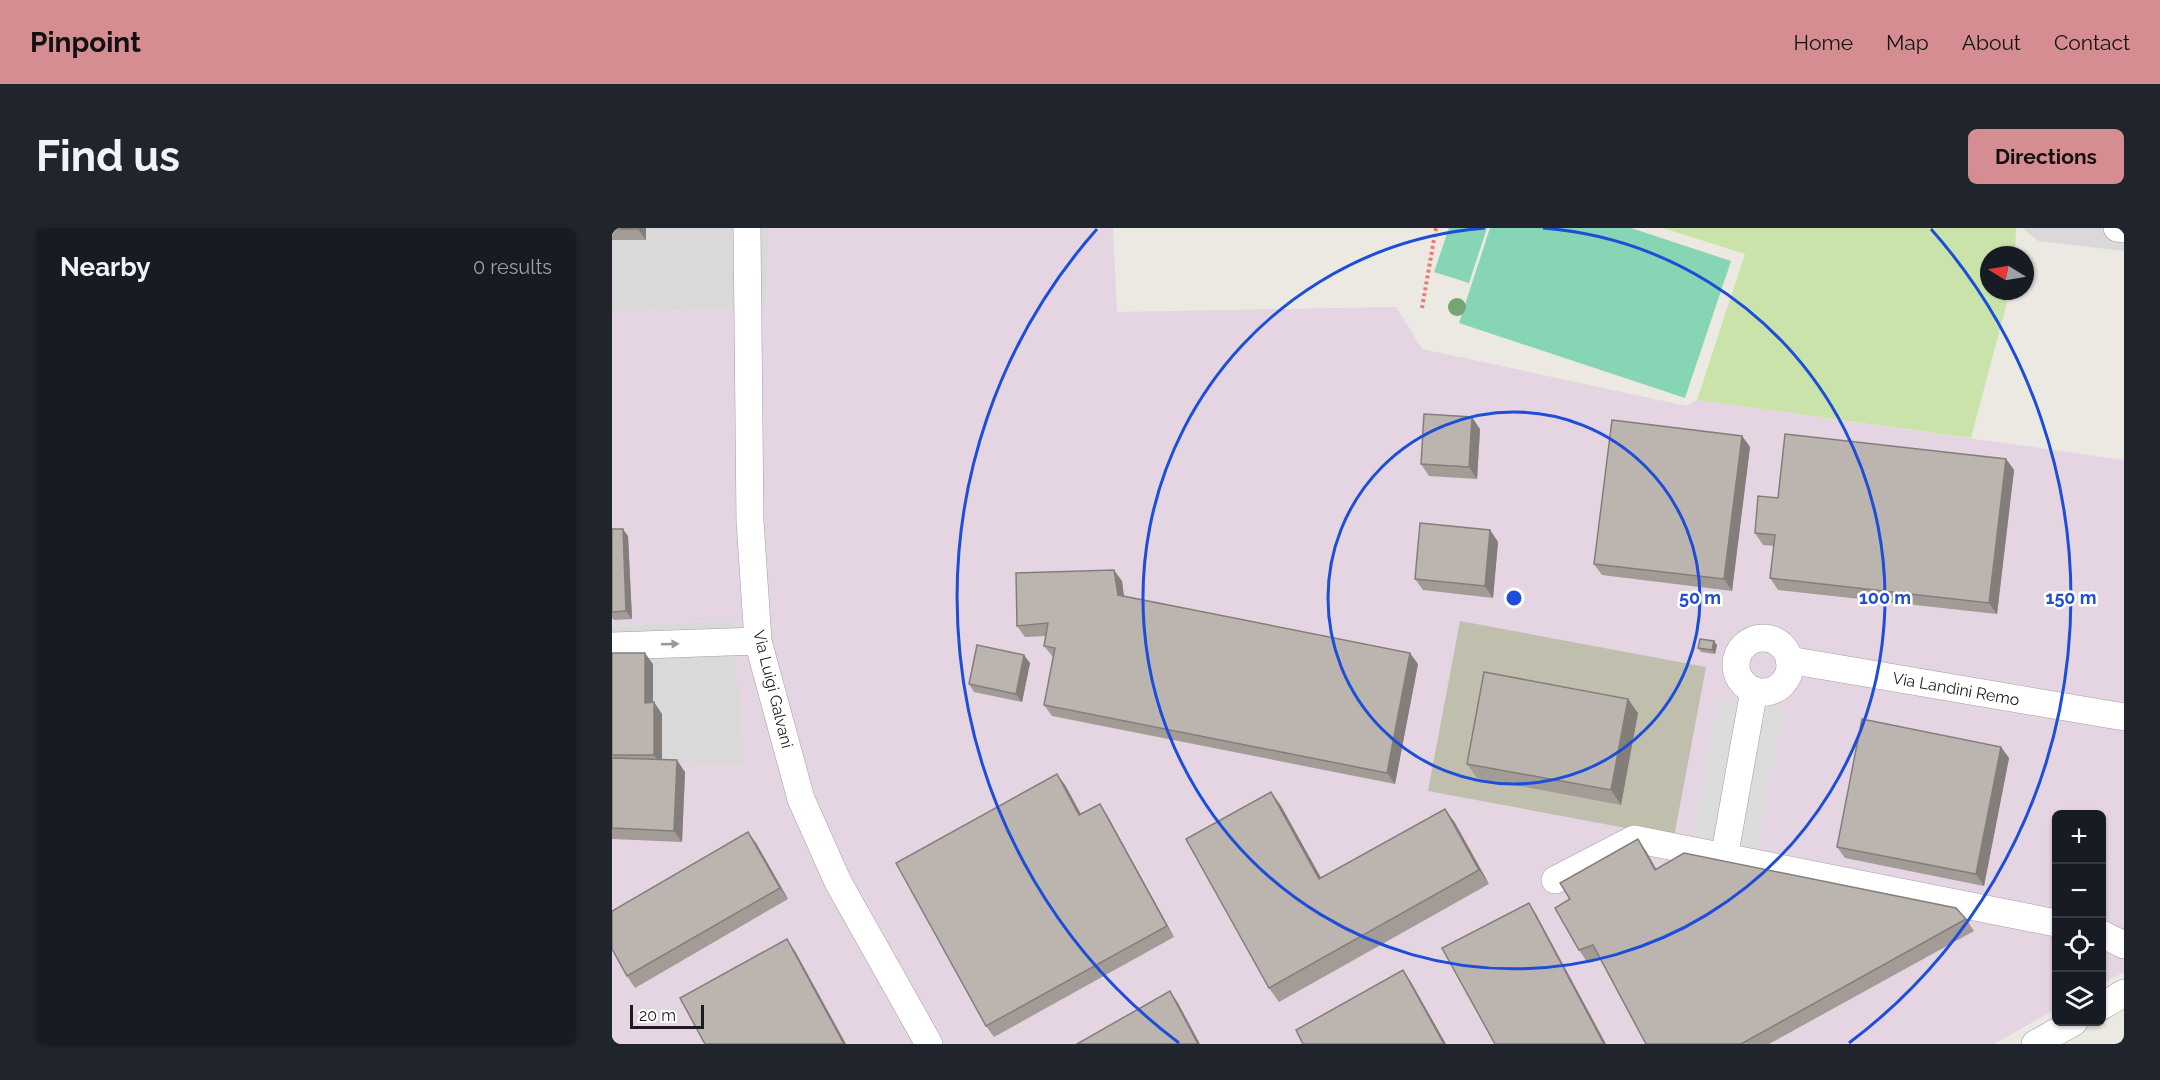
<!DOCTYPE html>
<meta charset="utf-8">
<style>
:root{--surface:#171b24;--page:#20242c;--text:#f1f3f6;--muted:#9ea1a6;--line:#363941;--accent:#d68d92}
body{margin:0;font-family:Raleway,sans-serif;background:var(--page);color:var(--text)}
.controls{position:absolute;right:18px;bottom:18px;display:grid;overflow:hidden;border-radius:9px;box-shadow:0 2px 4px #0004}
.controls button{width:54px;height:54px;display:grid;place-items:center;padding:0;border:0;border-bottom:2px solid var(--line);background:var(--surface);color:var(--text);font:30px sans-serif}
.compass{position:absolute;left:1368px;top:18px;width:54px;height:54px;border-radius:50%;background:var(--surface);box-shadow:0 2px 4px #0004;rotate:281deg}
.scale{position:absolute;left:18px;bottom:15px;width:74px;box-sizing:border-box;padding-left:6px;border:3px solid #1c1c1c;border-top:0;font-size:16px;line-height:21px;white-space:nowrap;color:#1c1c1c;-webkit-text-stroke:4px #fff;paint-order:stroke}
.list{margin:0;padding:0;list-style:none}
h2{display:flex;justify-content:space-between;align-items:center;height:78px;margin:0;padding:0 24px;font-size:26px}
h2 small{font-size:20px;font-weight:400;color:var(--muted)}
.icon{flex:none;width:33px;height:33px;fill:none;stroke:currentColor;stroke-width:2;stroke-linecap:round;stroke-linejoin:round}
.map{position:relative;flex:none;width:1512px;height:816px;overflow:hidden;border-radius:9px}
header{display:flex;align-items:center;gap:36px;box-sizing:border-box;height:84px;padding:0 30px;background:var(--accent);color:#111}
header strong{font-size:28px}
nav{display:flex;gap:33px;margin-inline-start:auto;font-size:21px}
.intro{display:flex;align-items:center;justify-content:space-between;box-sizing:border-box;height:144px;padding:0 36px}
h1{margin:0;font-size:42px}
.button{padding:15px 27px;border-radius:9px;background:var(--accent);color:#111;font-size:21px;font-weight:700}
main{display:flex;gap:36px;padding:0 36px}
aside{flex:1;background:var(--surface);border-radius:9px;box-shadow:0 2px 4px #0004}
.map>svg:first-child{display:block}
.residential{fill:#dad9d9}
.industrial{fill:#e5d4e2}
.construction{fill:#c0bfae}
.grass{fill:#c9e3ab}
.pitch{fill:#86d5b4}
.parking{fill:#dcdcdc}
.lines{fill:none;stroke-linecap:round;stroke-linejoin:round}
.minor-casing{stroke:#a0a0a0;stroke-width:28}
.path{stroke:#ed7a72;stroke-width:4;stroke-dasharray:3 3;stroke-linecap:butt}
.minor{stroke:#fff;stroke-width:27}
.tree{fill:#75a573}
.wall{fill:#a29b96}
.shaded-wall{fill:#847e7a}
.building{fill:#bcb4af;stroke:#847e7a;stroke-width:1.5}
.oneway{fill:#999}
.ring{fill:none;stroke:#1d4ed8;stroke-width:3}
.labels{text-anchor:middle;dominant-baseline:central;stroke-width:5;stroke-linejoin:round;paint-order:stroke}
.street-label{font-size:16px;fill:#1c1c1c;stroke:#fff}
.centre{fill:#1d4ed8;stroke:#fff;stroke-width:3}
.ring-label{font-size:18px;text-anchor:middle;font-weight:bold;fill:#1d4ed8;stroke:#fff;stroke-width:5;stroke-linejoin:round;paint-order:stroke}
</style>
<header>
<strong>Pinpoint</strong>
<nav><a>Home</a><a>Map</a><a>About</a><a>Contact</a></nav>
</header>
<div class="intro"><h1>Find us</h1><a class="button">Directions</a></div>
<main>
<aside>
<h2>Nearby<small>0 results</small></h2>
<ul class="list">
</ul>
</aside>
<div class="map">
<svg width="1512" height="816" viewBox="0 0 1512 816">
<rect width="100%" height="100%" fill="#ece8e2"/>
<path class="residential" d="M 0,0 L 157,0 L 154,79 L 0,85 Z
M 1410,0 L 1512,0 L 1512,23 L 1426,13 Z
M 120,392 L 134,538 L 0,532 L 0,398 Z"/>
<path class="industrial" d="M 157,0 L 501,0 L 505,84 L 784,79 L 810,121 L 1075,178 L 1085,172 L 1512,232 L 1512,744 L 1490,756 L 1490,586 L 1444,586 L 1444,781 L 1382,816 L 0,816 L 0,532 L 134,538 L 120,392 L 0,398 L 0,85 L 154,79 Z"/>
<path class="construction" d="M 848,393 L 1094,439 L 1062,609 L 816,563 Z"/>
<path class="grass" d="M 1051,0 L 1404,0 L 1403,27 L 1377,27 L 1377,63 L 1398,63 L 1359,210 L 1085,172 L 1133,26 Z"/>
<path class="pitch" d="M 837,0 L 875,0 L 857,55 L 822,44 Z
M 878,0 L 1019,0 L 1119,33 L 1073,170 L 847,95 Z"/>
<path class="parking" d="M 1106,469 L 1172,481 L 1145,624 L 1080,612 Z"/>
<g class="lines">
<defs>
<path id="minor" d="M 135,0 L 138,293 L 146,413 L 189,571 L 226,654 L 317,816
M 1505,0 L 1512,1
M1124 437a27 27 0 1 1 54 0a27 27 0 1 1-54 0Z
M 0,418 L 146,413
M 1177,432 L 1512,489
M 1114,619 L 1142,462
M 943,652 L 1022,611 L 1444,695
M 1490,706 L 1512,717
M 1490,778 L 1512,765
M 1423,816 L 1462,794"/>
</defs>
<use href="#minor" class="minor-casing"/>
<path class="path" d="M 810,80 L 824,0"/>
<use href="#minor" class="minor"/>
</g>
<circle class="tree" cx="845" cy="79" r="9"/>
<path class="wall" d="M 0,0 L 34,0 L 34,12 L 0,12 Z
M 868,201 L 865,251 L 817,248 L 809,236 Z
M 1130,208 L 1138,219 L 1120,363 L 990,347 L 982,336 Z
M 1394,231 L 1402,242 L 1385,386 L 1166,362 L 1158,350 L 1162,318 L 1151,317 L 1143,305 L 1166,270 Z
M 0,301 L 16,308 L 20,391 L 2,392 L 0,390 Z
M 878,302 L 886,314 L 881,370 L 811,362 L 803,351 Z
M 510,353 L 512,368 L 806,436 L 783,556 L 440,488 L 432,477 L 441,429 L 432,418 L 434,408 L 413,409 L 405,398 Z
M 1105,417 L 1103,426 L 1089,424 L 1086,420 Z
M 0,425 L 41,436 L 41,474 L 50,486 L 50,532 L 73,544 L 70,614 L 0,611 Z
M 418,435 L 410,474 L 362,464 L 357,456 Z
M 1026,485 L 1009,577 L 865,550 L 855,536 Z
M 1389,519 L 1397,530 L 1372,658 L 1233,630 L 1225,619 Z
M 453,557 L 469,586 L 495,587 L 562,709 L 382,809 L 374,798 Z
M 659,564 L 669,578 L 709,650 L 833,581 L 843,595 L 877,656 L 667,774 L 657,760 Z
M 144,615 L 176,671 L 23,760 L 15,748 Z
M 1034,623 L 1045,642 L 1354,691 L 1362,703 L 1157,816 L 1034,816 L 988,729 L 975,734 L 967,722 L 958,671 Z"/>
<path class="shaded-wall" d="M 26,0 L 34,0 L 34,12 L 26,1 Z
M 860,189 L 868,201 L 865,251 L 857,239 Z
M 1130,208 L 1138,219 L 1120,363 L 1112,351 Z
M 1394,231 L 1402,242 L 1385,386 L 1377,375 Z
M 11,301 L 16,308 L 20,391 L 14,383 Z
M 878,302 L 886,314 L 881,370 L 873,358 Z
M 502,342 L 510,353 L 513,378 L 506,367 Z
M 1102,413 L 1105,417 L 1103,426 L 1100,422 Z
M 33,425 L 41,436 L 41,486 L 33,475 Z
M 798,425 L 806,436 L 783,556 L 775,545 Z
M 412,427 L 418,435 L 410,474 L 404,466 Z
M 1016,471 L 1026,485 L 1009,577 L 999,562 Z
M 42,474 L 50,486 L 50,539 L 42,527 Z
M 1389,519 L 1397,530 L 1372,658 L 1364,646 Z
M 65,532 L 73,544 L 70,614 L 62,603 Z
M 445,546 L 453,557 L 475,598 L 467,587 Z
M 659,564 L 669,578 L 718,666 L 707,651 Z
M 488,576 L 495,587 L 562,709 L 555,698 Z
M 833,581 L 843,595 L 877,656 L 867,642 Z
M 136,604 L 144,615 L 176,671 L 168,660 Z
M 1026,611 L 1034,623 L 1051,654 L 1043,642 Z
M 917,675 L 924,686 L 994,816 L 992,816 Z
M 175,711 L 183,723 L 234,816 L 232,816 Z
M 791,742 L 799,754 L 834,816 L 832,816 Z
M 558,763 L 566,775 L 588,816 L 586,816 Z"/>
<path class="building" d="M 0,0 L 26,0 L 26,1 L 0,1 Z
M 812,186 L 860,189 L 857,239 L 809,236 Z
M 1000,192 L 1130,208 L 1112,351 L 982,336 Z
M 1173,206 L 1394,231 L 1377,375 L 1158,350 L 1163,307 L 1143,305 L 1146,268 L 1166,270 Z
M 808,295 L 878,302 L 873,358 L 803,351 Z
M 0,301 L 11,301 L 14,383 L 0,384 Z
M 502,342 L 506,367 L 798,425 L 775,545 L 432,477 L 443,420 L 432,418 L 436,395 L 405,398 L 404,345 Z
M 1088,411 L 1102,413 L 1100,422 L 1086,420 Z
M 365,417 L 412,427 L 404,466 L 357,456 Z
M 0,425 L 33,425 L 33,475 L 42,474 L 42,527 L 0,527 Z
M 872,444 L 1016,471 L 999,562 L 855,536 Z
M 1250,491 L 1389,519 L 1364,646 L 1225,619 Z
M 0,530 L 65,532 L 62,603 L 0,600 Z
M 445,546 L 467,587 L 488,576 L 555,698 L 374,798 L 284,635 Z
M 659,564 L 707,651 L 833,581 L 867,642 L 657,760 L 574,611 Z
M 136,604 L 168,660 L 15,748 L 0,721 L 0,683 Z
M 1026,611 L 1043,642 L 1072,625 L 1344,680 L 1354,691 L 1129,816 L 1034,816 L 981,717 L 967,722 L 943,680 L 958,671 L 948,655 Z
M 917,675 L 992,816 L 883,816 L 830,720 Z
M 175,711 L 232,816 L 93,816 L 68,770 Z
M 791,742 L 832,816 L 691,816 L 684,802 Z
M 558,763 L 586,816 L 465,816 Z"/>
<defs><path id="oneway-solid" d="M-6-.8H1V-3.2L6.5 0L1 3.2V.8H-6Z" transform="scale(1.5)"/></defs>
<use class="oneway" href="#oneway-solid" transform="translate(58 416) rotate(-2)"/>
<g class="ring">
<circle cx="902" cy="370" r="186"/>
<path d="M931 0A371 371 0 1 1 873 0"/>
<path d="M567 815A557 557 0 0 1 485 1M1319 1A557 557 0 0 1 1237 815"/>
</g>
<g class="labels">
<g class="street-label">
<text transform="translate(161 461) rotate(76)">Via Luigi Galvani</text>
<text transform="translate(1344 461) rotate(10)">Via Landini Remo</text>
</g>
</g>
<circle cx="902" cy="370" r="9" class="centre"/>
<g class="ring-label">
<text x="1088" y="376">50 m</text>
<text x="1273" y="376">100 m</text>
<text x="1459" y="376">150 m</text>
</g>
</svg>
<div class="controls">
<button>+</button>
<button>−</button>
<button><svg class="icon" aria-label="locate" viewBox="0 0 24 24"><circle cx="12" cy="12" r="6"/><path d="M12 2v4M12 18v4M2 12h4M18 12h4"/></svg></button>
<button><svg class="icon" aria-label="layers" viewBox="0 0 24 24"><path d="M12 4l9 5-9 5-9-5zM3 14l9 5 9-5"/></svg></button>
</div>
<svg class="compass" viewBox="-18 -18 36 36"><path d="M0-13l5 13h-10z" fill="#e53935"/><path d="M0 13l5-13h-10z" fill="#9ea1a6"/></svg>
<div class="scale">20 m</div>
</div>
</main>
